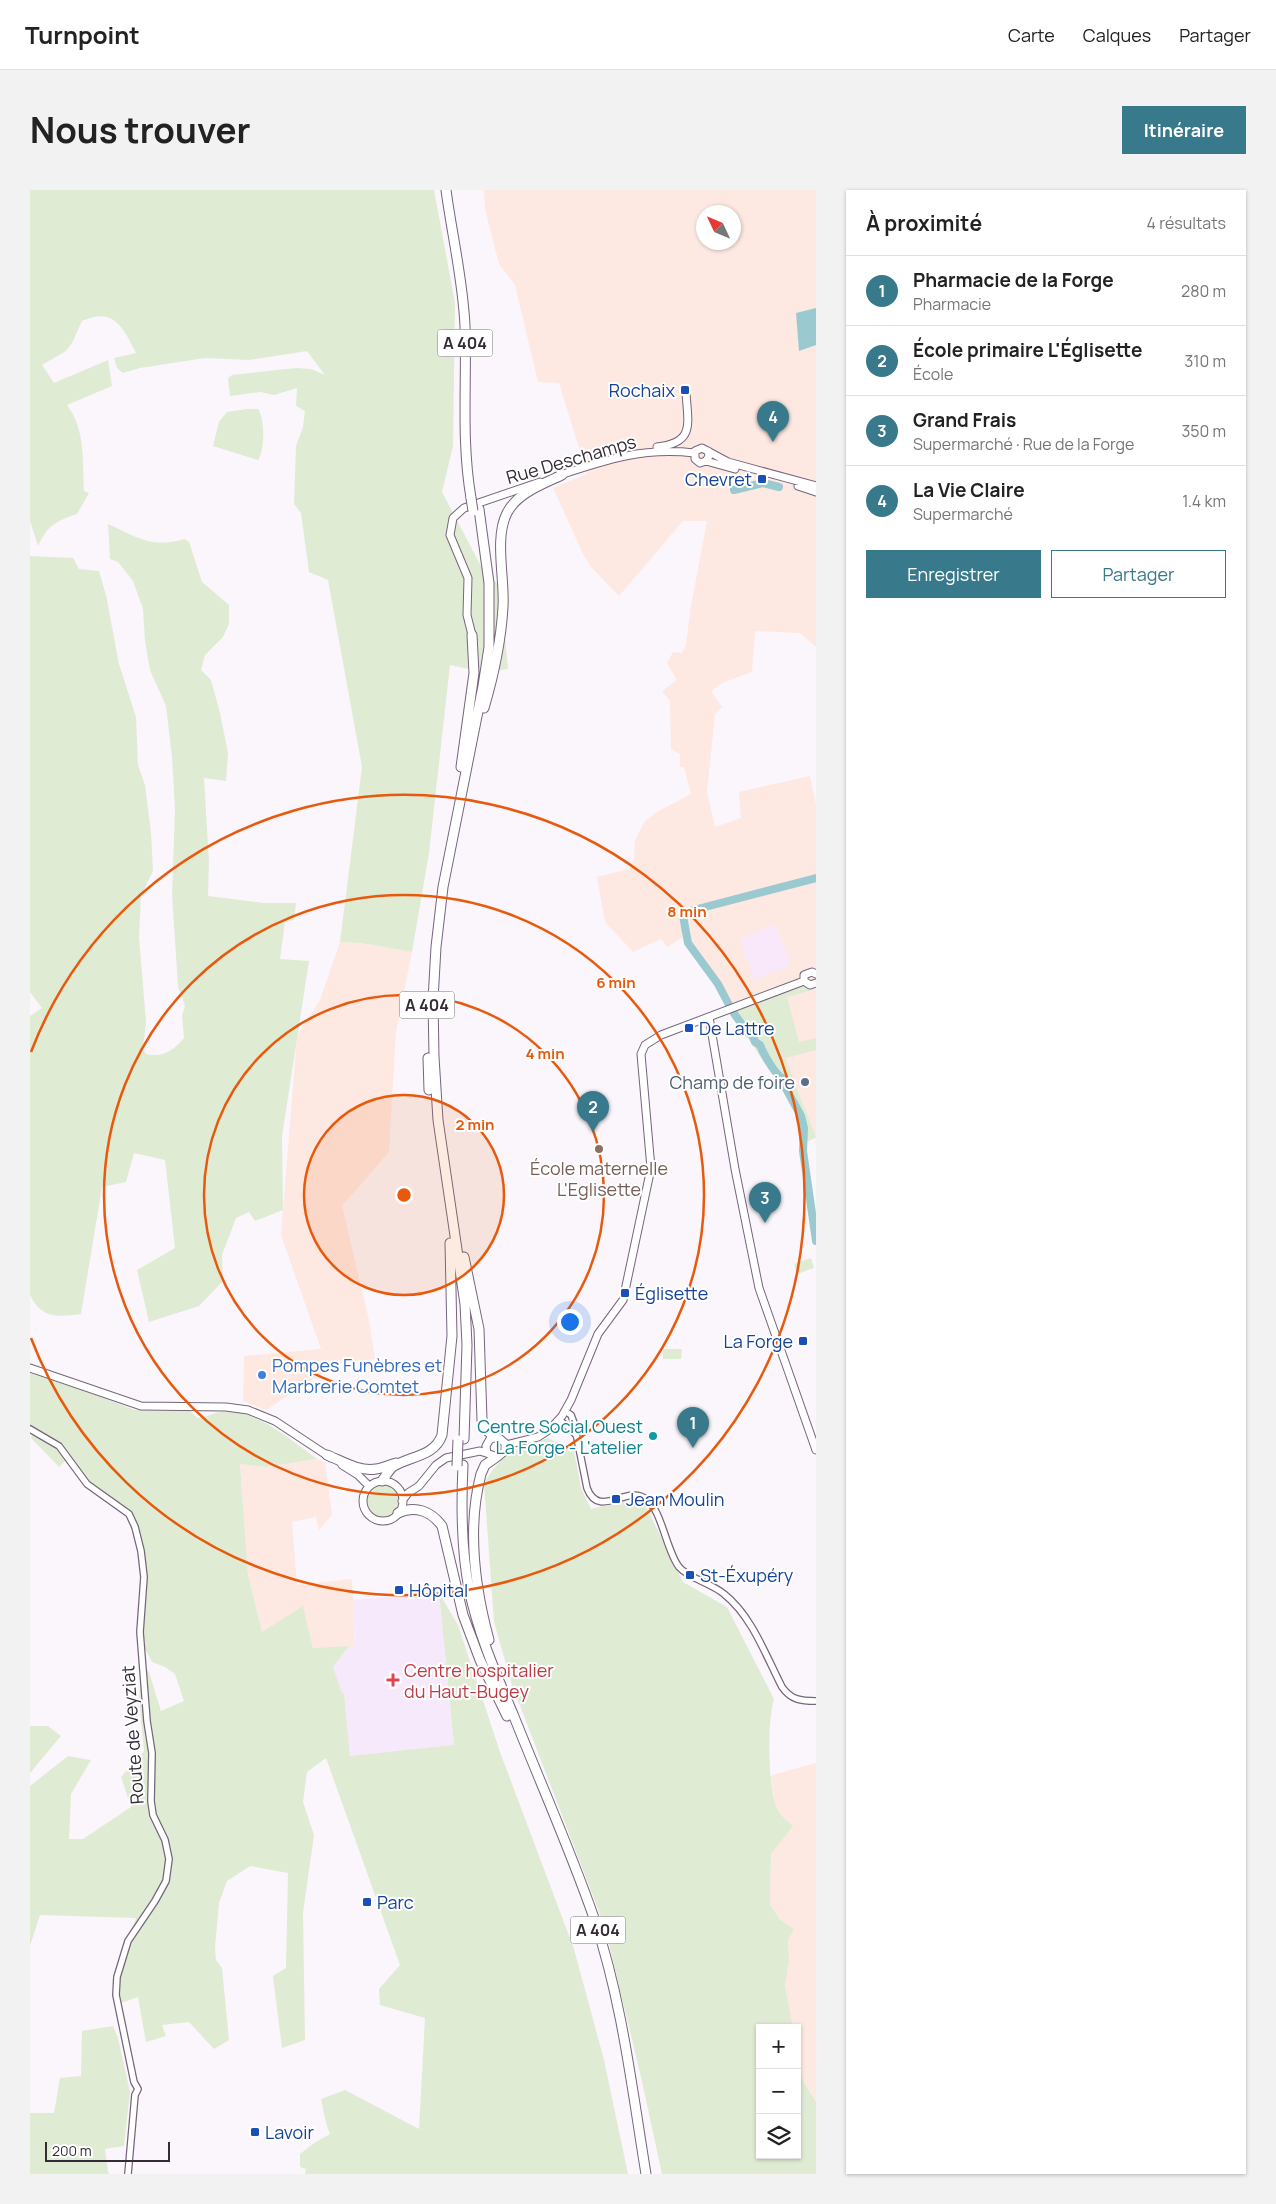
<!DOCTYPE html>
<html lang="fr">
<meta charset="utf-8">
<style>
:root{--surface:#fff;--page:#f2f2f2;--text:#222;--muted:#767676;--line:#e0e0e0;--accent:#38798b}
body{margin:0;font-family:Manrope,sans-serif;background:var(--page);color:var(--text)}
.controls{position:absolute;right:15px;bottom:15px;display:grid;overflow:hidden;border-radius:0px;box-shadow:0 1px 4px #0004}
.controls button{width:45px;height:45px;display:grid;place-items:center;padding:0;border:0;border-bottom:1px solid var(--line);background:var(--surface);color:var(--text);font:25px sans-serif}
.compass{position:absolute;left:666px;top:15px;width:45px;height:45px;border-radius:50%;background:var(--surface);box-shadow:0 1px 4px #0004;rotate:314deg}
.scale{position:absolute;left:15px;bottom:12px;width:125px;box-sizing:border-box;padding-left:5px;border:2px solid #332b35;border-top:0;font-size:14px;line-height:18px;white-space:nowrap;color:#332b35;-webkit-text-stroke:4px #fff;paint-order:stroke}
.you{position:absolute;left:539px;top:1131px;width:18px;height:18px;margin:-12px;border:4px solid #fff;border-radius:50%;background:#1a73e8;box-shadow:0 0 0 8px #1a73e833}
.badge{display:grid;place-items:center;width:32px;height:32px;border-radius:50%;background:var(--accent);color:#fff;font-size:16px;font-weight:700}
.pin{position:absolute;translate:-50% -41px;filter:drop-shadow(0 1px 2px #0008)}
.pin::after{content:'';position:absolute;top:26px;width:18px;height:15px;background:inherit;clip-path:polygon(0 0,100% 0,50% 100%)}
.list{margin:0;padding:0;list-style:none}
h2{display:flex;justify-content:space-between;align-items:center;height:65px;margin:0;padding:0 20px;font-size:21px}
h2 small{font-size:16px;font-weight:400;color:var(--muted)}
.list li{display:grid;grid-template-columns:32px 1fr auto;gap:15px;align-items:center;box-sizing:border-box;height:70px;padding:0 20px;border-top:1px solid var(--line)}
.list b{display:block;font-size:19px;white-space:nowrap}
.list p{margin:0;font-size:16px;white-space:nowrap;color:var(--muted)}
.list em{font-size:16px;font-style:normal;color:var(--muted)}
.actions{display:flex;gap:10px;padding:15px 20px}
.actions a{flex:1;padding:11px 0;border:1px solid var(--accent);border-radius:0px;text-align:center;font-size:18px;color:var(--accent)}
.actions .main{background:var(--accent);color:#fff}
.icon{flex:none;width:28px;height:28px;fill:none;stroke:currentColor;stroke-width:2;stroke-linecap:round;stroke-linejoin:round}
.map{position:relative;flex:none;width:786px;height:1984px;overflow:hidden;border-radius:0px}
header{display:flex;align-items:center;gap:30px;box-sizing:border-box;height:70px;padding:0 25px;background:var(--surface);border-bottom:1px solid var(--line)}
header strong{font-size:24px}
nav{display:flex;gap:28px;margin-inline-start:auto;font-size:18px}
.intro{display:flex;align-items:center;justify-content:space-between;box-sizing:border-box;height:120px;padding:0 30px}
h1{margin:0;font-size:35px}
.button{padding:12px 22px;border-radius:0px;background:var(--accent);color:#fff;font-size:18px;font-weight:700}
main{display:flex;gap:30px;padding:0 30px}
aside{flex:1;background:var(--surface);border-radius:0px;box-shadow:0 1px 4px #0004}
.map>svg:first-child{display:block}
.built{fill:#f7e9fc}
.industrial{fill:#fde9e2;fill-rule:evenodd}
.education{fill:#f9e8fa}
.green{fill:#e0ebd4}
.water{fill:#9bc9d0}
.lines{fill:none;stroke-linecap:round;stroke-linejoin:round}
.river{stroke:#9bc9d0;stroke-width:8}
.minor-casing{stroke:#76657c;stroke-width:8}
.major-casing{stroke:#76657c;stroke-width:9}
.highway-casing{stroke:#76657c;stroke-width:11}
.minor{stroke:#fff;stroke-width:5.5}
.major{stroke:#fff;stroke-width:7}
.highway{stroke:#fff;stroke-width:9}
.highway-bridge-casing{stroke:#76657c;stroke-width:11;stroke-linecap:butt}
.highway-bridge{stroke:#fff;stroke-width:9}
.ring{fill:none;stroke:#e8590c;stroke-width:2.5}
.transit-dot{fill:#1a4fb4;stroke:#fff;stroke-width:2}
.service-dot{fill:#5c6f8a;stroke:#fff;stroke-width:2}
.education-dot{fill:#8d6e63;stroke:#fff;stroke-width:2}
.shop-dot{fill:#3f7fe0;stroke:#fff;stroke-width:2}
.culture-dot{fill:#0f9aa8;stroke:#fff;stroke-width:2}
.health-dot{fill:#e0444e;stroke:#fff;stroke-width:2}
.labels{text-anchor:middle;dominant-baseline:central;stroke-width:4;stroke-linejoin:round;paint-order:stroke}
.shield{fill:#fff;stroke:#706b72;stroke-width:1}
.shield-label{font-size:16px;font-weight:bold;fill:#332b35}
.transit-label{font-size:18px;fill:#164399;stroke:#fff;text-anchor:start}
.street-label{font-size:18px;fill:#332b35;stroke:#fff}
.service-label{font-size:18px;fill:#4e5e75;stroke:#fff;text-anchor:end}
.education-label{font-size:18px;fill:#785e54;stroke:#fff}
.shop-label{font-size:18px;fill:#366cbe;stroke:#fff;text-anchor:start}
.culture-label{font-size:18px;fill:#0d838f;stroke:#fff;text-anchor:end}
.health-label{font-size:18px;fill:#be3a42;stroke:#fff;text-anchor:start}
.centre{fill:#e8590c;stroke:#fff;stroke-width:2.5}
.ring-label{font-size:15px;text-anchor:middle;font-weight:bold;fill:#e8590c;stroke:#fff;stroke-width:4;stroke-linejoin:round;paint-order:stroke}
</style>
<header>
<strong>Turnpoint</strong>
<nav><a>Carte</a><a>Calques</a><a>Partager</a></nav>
</header>
<div class="intro"><h1>Nous trouver</h1><a class="button">Itinéraire</a></div>
<main>
<div class="map">
<svg width="786" height="1984" viewBox="0 0 786 1984">
<rect width="100%" height="100%" fill="#faf6fc"/>
<path class="built" d="M 409,1403 L 424,1556 L 320,1566 L 314,1503 L 312,1503 L 303,1477 L 319,1456 L 325,1456 L 323,1410 Z"/>
<path class="industrial" d="M 454,0 L 786,0 L 786,457 L 770,443 L 725,441 L 722,482 L 692,493 L 681,501 L 692,517 L 685,524 L 677,602 L 685,637 L 711,628 L 709,602 L 780,586 L 786,614 L 786,948 L 774,953 L 774,938 L 767,921 L 701,823 L 690,797 L 666,766 L 655,746 L 637,757 L 631,749 L 603,762 L 575,732 L 567,687 L 599,679 L 604,669 L 605,650 L 615,631 L 627,622 L 661,604 L 654,577 L 650,577 L 650,564 L 641,559 L 640,511 L 632,501 L 647,490 L 637,473 L 643,462 L 652,463 L 656,454 L 661,416 L 677,331 L 653,331 L 589,406 L 561,377 L 554,366 L 523,298 L 557,284 L 529,193 L 508,192 L 485,95 L 469,74 L 455,19 ZM 674,22 L 704,22 L 704,52 L 674,52 Z
M 310,752 L 331,753 L 382,762 L 366,842 L 359,962 L 312,1016 L 339,1130 L 345,1169 L 315,1172 L 294,1182 L 236,1220 L 213,1211 L 214,1166 L 291,1159 L 251,1045 L 267,846 L 290,810 Z
M 287,1269 L 295,1273 L 302,1325 L 289,1340 L 286,1327 L 262,1332 L 267,1395 L 322,1389 L 325,1456 L 283,1458 L 273,1416 L 232,1443 L 218,1385 L 210,1274 L 235,1277 Z
M 786,1573 L 786,1912 L 773,1891 L 767,1860 L 767,1838 L 763,1838 L 755,1796 L 759,1770 L 758,1750 L 750,1730 L 740,1714 L 741,1664 L 762,1636 L 749,1623 L 745,1615 L 741,1588 L 742,1585 Z"/>
<path class="education" d="M 745,734 L 761,772 L 758,773 L 760,776 L 724,790 L 709,749 Z"/>
<path class="green" d="M 0,0 L 404,0 L 425,113 L 423,256 L 412,302 L 453,380 L 470,396 L 478,479 L 453,482 L 420,475 L 399,663 L 382,762 L 331,753 L 310,752 L 332,577 L 298,390 L 279,382 L 271,323 L 264,314 L 266,256 L 273,237 L 275,221 L 266,216 L 267,198 L 244,205 L 230,202 L 200,206 L 198,188 L 202,185 L 266,178 L 281,179 L 295,185 L 277,161 L 220,170 L 175,168 L 110,178 L 93,183 L 87,178 L 84,168 L 106,163 C 94,139 84,116 52,131 L 42,153 L 36,161 L 12,175 L 24,193 L 78,170 L 82,196 L 37,215 C 56,241 52,269 54,301 L 59,303 L 47,324 C 26,331 18,335 8,356 L 0,331 Z
M 217,219 L 228,219 C 235,229 235,260 228,270 L 183,256 L 189,232 L 197,222 Z
M 78,334 C 107,347 122,359 154,349 L 159,352 L 172,392 L 199,415 L 199,434 L 193,447 L 175,465 L 171,480 L 181,490 L 190,523 L 198,563 L 196,591 L 174,588 L 179,672 L 178,706 L 233,713 L 266,713 L 264,730 L 255,732 L 250,769 L 279,771 L 252,946 L 253,1020 L 225,1031 L 219,1022 L 206,1028 L 192,1065 L 193,1091 L 169,1116 L 119,1132 L 107,1080 L 145,1058 L 135,970 L 104,963 L 96,992 L 72,997 L 51,1124 C 27,1127 12,1129 0,1105 L 0,826 L 12,818 L 0,802 L 0,366 L 43,368 L 49,379 L 69,381 L 76,405 L 89,474 L 106,527 L 108,575 L 115,595 L 121,642 L 123,681 L 111,706 L 109,747 L 116,832 L 113,858 L 116,864 C 133,868 144,860 154,848 L 152,826 L 155,816 L 148,796 L 142,705 L 145,619 L 142,567 L 136,516 L 120,480 L 115,451 L 113,419 L 103,391 L 88,372 L 80,369 Z
M 773,796 L 783,800 L 757,807 L 769,852 L 786,848 L 786,860 L 755,868 L 786,947 L 774,953 L 774,938 L 767,921 L 701,823 Z
M 781,1068 L 784,1078 L 767,1084 L 764,1074 Z
M 633,1159 L 652,1159 L 651,1169 L 633,1169 Z
M 0,1183 L 23,1189 L 105,1220 L 160,1221 L 168,1228 C 179,1227 182,1223 190,1222 C 225,1217 260,1250 287,1269 L 235,1277 L 210,1274 L 218,1385 L 232,1442 L 273,1416 L 283,1458 L 319,1456 L 303,1477 L 312,1503 L 314,1503 L 320,1566 L 424,1555 L 409,1403 L 428,1435 L 470,1562 L 544,1759 L 574,1870 L 598,1984 L 275,1984 L 276,1979 L 270,1977 L 270,1964 L 284,1953 L 300,1944 C 295,1932 294,1922 291,1909 L 315,1900 L 389,1939 L 395,1828 L 350,1815 L 349,1799 L 370,1775 L 296,1568 L 277,1582 L 273,1612 L 284,1645 L 273,1723 L 275,1850 L 252,1858 L 243,1786 L 256,1778 L 258,1683 L 220,1676 L 197,1691 L 189,1713 L 185,1757 L 186,1770 L 192,1778 L 199,1850 L 184,1859 L 159,1832 L 132,1835 L 136,1846 L 116,1852 L 108,1807 L 91,1813 L 84,1792 L 106,1728 L 10,1725 L 0,1756 L 0,1596 L 38,1566 L 61,1570 L 41,1604 L 39,1649 L 53,1649 L 101,1617 L 91,1587 L 114,1561 L 109,1507 L 113,1475 L 119,1482 L 131,1521 L 154,1511 L 145,1484 L 135,1477 L 122,1472 L 114,1457 L 114,1424 L 117,1388 L 105,1328 L 35,1271 L 29,1277 L 1,1248 L 4,1240 L 0,1237 Z
M 518,1248 L 544,1261 L 551,1298 L 561,1319 L 596,1311 L 614,1312 L 653,1392 L 697,1417 L 744,1509 C 737,1532 738,1593 746,1616 C 749,1624 756,1630 763,1636 L 741,1664 L 740,1714 L 750,1730 L 764,1739 L 758,1750 L 759,1770 L 755,1796 L 763,1838 L 730,1838 L 730,1965 L 767,1965 L 767,1860 L 773,1891 L 786,1912 L 786,1984 L 632,1984 L 611,1887 L 575,1737 L 482,1495 L 464,1432 L 454,1293 C 473,1262 485,1259 518,1248 Z
M 350,1294 L 362,1296 C 382,1315 355,1341 338,1319 L 338,1314 L 335,1312 L 340,1299 Z
M 0,1536 L 18,1536 L 31,1546 L 0,1583 Z
M 83,1836 L 88,1848 L 100,1902 L 94,1956 L 75,1959 L 78,1982 L 80,1984 L 0,1984 L 0,1923 L 24,1923 L 30,1888 L 51,1886 L 52,1841 Z"/>
<path class="water" d="M 786,118 L 786,155 L 769,161 L 766,123 Z"/>
<g class="lines">
<path class="river" d="M 704,300 L 733,293 L 749,297
M 699,815 L 688,794 L 658,753 L 653,726 L 656,722 L 786,688
M 703,822 L 718,843 L 722,844 L 725,852 L 730,855 C 733,863 744,883 752,888 L 754,895 L 771,926 L 774,938 L 773,961 L 786,1051"/>
<defs>
<path id="minor" d="M 535,1221 L 541,1225 L 544,1233 L 557,1298 C 569,1330 597,1294 616,1309 C 632,1320 636,1360 649,1377 C 658,1388 681,1393 694,1404 C 722,1426 736,1466 752,1497 C 761,1510 771,1511 786,1511
M 529,1230 L 541,1239 L 545,1244
M 0,1239 L 29,1256 L 57,1294 L 99,1324 L 105,1337 L 111,1361 L 114,1387 L 110,1442 L 117,1531 L 122,1563 L 121,1611 L 123,1625 L 135,1650 L 139,1669 L 136,1691 L 125,1711 L 98,1751 L 87,1787 L 86,1805 L 104,1892 L 108,1899 L 105,1905 L 98,1984"/>
<path id="major" d="M 627,257 C 665,253 658,234 656,203
M 678,261 L 679,266 L 676,271 L 670,273 L 665,269 L 665,261 L 672,258 L 698,272 L 786,296
M 676,271 L 705,279
M 527,286 C 575,270 613,257 664,263
M 768,296 L 786,302
M 442,445 L 437,425 L 438,388 L 420,345 L 423,328 L 434,318 L 510,292
M 774,791 L 774,785 L 782,782 L 786,784
M 774,791 L 780,795 L 786,793
M 679,827 L 705,979 L 729,1098 L 786,1260
M 0,1178 L 111,1216 L 196,1217 L 218,1220 L 245,1231 L 301,1268
M 476,1255 L 508,1247 L 520,1239 L 532,1226 L 541,1210 L 568,1144 L 593,1110 L 621,978 L 611,864 L 615,855 L 631,845 L 774,791
M 312,1275 L 328,1285 L 339,1296
M333 1311a20 20 0 1 1 40 0a20 20 0 1 1-40 0Z
M 372,1311 L 378,1303 L 389,1296 L 406,1275 L 416,1268 L 450,1261 L 468,1267 L 475,1261 L 475,1253 L 468,1247 L 460,1249 L 456,1256 L 457,1263"/>
<path id="highway" d="M 416,0 C 422,45 433,90 435,136 C 437,194 431,249 441,308
M 454,518 C 464,484 471,452 473,417 C 475,389 464,348 477,323 C 487,303 513,294 532,285
M 431,577 L 444,483 L 442,445
M 398,868 L 399,900
M 434,1067 L 449,1139 L 452,1230 L 456,1240 L 465,1247
M 434,1249 L 437,1155 L 435,1114 L 408,930 L 404,867 L 403,810 L 406,757 L 413,697 L 453,496 L 459,457 L 459,393 L 449,319
M 297,1265 C 312,1271 329,1282 346,1279 C 353,1278 359,1275 366,1273
M 433,1275 C 431,1317 431,1358 439,1399 C 448,1443 466,1484 483,1524 C 510,1592 540,1659 564,1728 C 592,1810 602,1899 616,1984
M 352,1291 C 356,1286 359,1279 364,1276 C 381,1266 405,1266 412,1245 L 422,1146 L 420,1053
M 368,1323 C 385,1315 401,1321 412,1336 L 433,1425 L 450,1470 L 477,1526
M 459,1450 C 445,1398 437,1337 451,1284 L 455,1275 L 465,1268"/>
</defs>
<use href="#minor" class="minor-casing"/>
<use href="#major" class="major-casing"/>
<use href="#highway" class="highway-casing"/>
<use href="#minor" class="minor"/>
<use href="#major" class="major"/>
<use href="#highway" class="highway"/>
<defs>
<path id="highway-bridge" d="M 441,308 L 443,321
M 427,1276 L 428,1250"/>
</defs>
<use href="#highway-bridge" class="highway-bridge-casing"/>
<use href="#highway-bridge" class="highway-bridge"/>
</g>
<circle cx="374" cy="1005" r="100" fill="#e8590c" fill-opacity=".12"/>
<g class="ring">
<circle cx="374" cy="1005" r="100"/>
<circle cx="374" cy="1005" r="200"/>
<circle cx="374" cy="1005" r="300"/>
<path d="M1 862A400 400 0 1 1 1 1148"/>
</g>
<g class="transit-dot">
<rect x="650" y="195" width="10" height="10" rx="2.5"/>
<rect x="727" y="284" width="10" height="10" rx="2.5"/>
<rect x="654" y="833" width="10" height="10" rx="2.5"/>
<rect x="590" y="1098" width="10" height="10" rx="2.5"/>
<rect x="768" y="1146" width="10" height="10" rx="2.5"/>
<rect x="581" y="1304" width="10" height="10" rx="2.5"/>
<rect x="655" y="1380" width="10" height="10" rx="2.5"/>
<rect x="364" y="1395" width="10" height="10" rx="2.5"/>
<rect x="332" y="1707" width="10" height="10" rx="2.5"/>
<rect x="220" y="1937" width="10" height="10" rx="2.5"/>
</g>
<circle class="service-dot" cx="775" cy="892" r="5"/>
<circle class="education-dot" cx="569" cy="959" r="5"/>
<circle class="shop-dot" cx="232" cy="1185" r="5"/>
<circle class="culture-dot" cx="623" cy="1246" r="5"/>
<path class="health-dot" d="M360.5 1482.5h5v5h5v5h-5v5h-5v-5h-5v-5h5z"/>
<g class="labels">
<g class="shield">
<rect x="407.5" y="139.5" width="55" height="27" rx="4"/>
<rect x="369.5" y="801.5" width="55" height="27" rx="4"/>
<rect x="540.5" y="1726.5" width="55" height="27" rx="4"/>
</g>
<g class="shield-label">
<text x="435" y="153">A 404</text>
<text x="397" y="815">A 404</text>
<text x="568" y="1740">A 404</text>
</g>
<g class="transit-label">
<text x="645" y="200" text-anchor="end">Rochaix</text>
<text x="722" y="289" text-anchor="end">Chevret</text>
<text x="669" y="838">De Lattre</text>
<text x="605" y="1103">Églisette</text>
<text x="763" y="1151" text-anchor="end">La Forge</text>
<text x="596" y="1309">Jean Moulin</text>
<text x="670" y="1385">St-Éxupéry</text>
<text x="379" y="1400">Hôpital</text>
<text x="347" y="1712">Parc</text>
<text x="235" y="1942">Lavoir</text>
</g>
<g class="street-label">
<text transform="translate(541 269) rotate(-16)">Rue Deschamps</text>
<text transform="translate(102 1545) rotate(-94)">Route de Veyziat</text>
</g>
<g class="service-label">
<text x="765" y="892">Champ de foire</text>
</g>
<g class="education-label">
<text x="569" y="978">École maternelle<tspan x="569" dy="21">L'Eglisette</tspan></text>
</g>
<g class="shop-label">
<text x="242" y="1175">Pompes Funèbres et<tspan x="242" dy="21">Marbrerie Comtet</tspan></text>
</g>
<g class="culture-label">
<text x="613" y="1236">Centre Social Ouest<tspan x="613" dy="21">La Forge - L'atelier</tspan></text>
</g>
<g class="health-label">
<text x="374" y="1480">Centre hospitalier<tspan x="374" dy="21">du Haut-Bugey</tspan></text>
</g>
</g>
<circle cx="374" cy="1005" r="8" class="centre"/>
<g class="ring-label">
<text x="657" y="727">8 min</text>
<text x="586" y="798">6 min</text>
<text x="515" y="869">4 min</text>
<text x="445" y="940">2 min</text>
</g>
</svg>
<div class="controls">
<button>+</button>
<button>−</button>
<button><svg class="icon" aria-label="layers" viewBox="0 0 24 24"><path d="M12 4l9 5-9 5-9-5zM3 14l9 5 9-5"/></svg></button>
</div>
<svg class="compass" viewBox="-18 -18 36 36"><path d="M0-13l5 13h-10z" fill="#e53935"/><path d="M0 13l5-13h-10z" fill="#767676"/></svg>
<div class="scale">200 m</div>
<div class="you"></div>
<div class="pin badge" style="left:663px;top:1258px">1</div>
<div class="pin badge" style="left:563px;top:942px">2</div>
<div class="pin badge" style="left:735px;top:1033px">3</div>
<div class="pin badge" style="left:743px;top:252px">4</div>
</div>
<aside>
<h2>À proximité<small>4 résultats</small></h2>
<ul class="list">
<li><span class="badge">1</span><div><b>Pharmacie de la Forge</b><p>Pharmacie</p></div><em>280 m</em></li>
<li><span class="badge">2</span><div><b>École primaire L'Églisette</b><p>École</p></div><em>310 m</em></li>
<li><span class="badge">3</span><div><b>Grand Frais</b><p>Supermarché · Rue de la Forge</p></div><em>350 m</em></li>
<li><span class="badge">4</span><div><b>La Vie Claire</b><p>Supermarché</p></div><em>1.4 km</em></li>
</ul>
<div class="actions"><a class="main">Enregistrer</a><a>Partager</a></div>
</aside>
</main>
